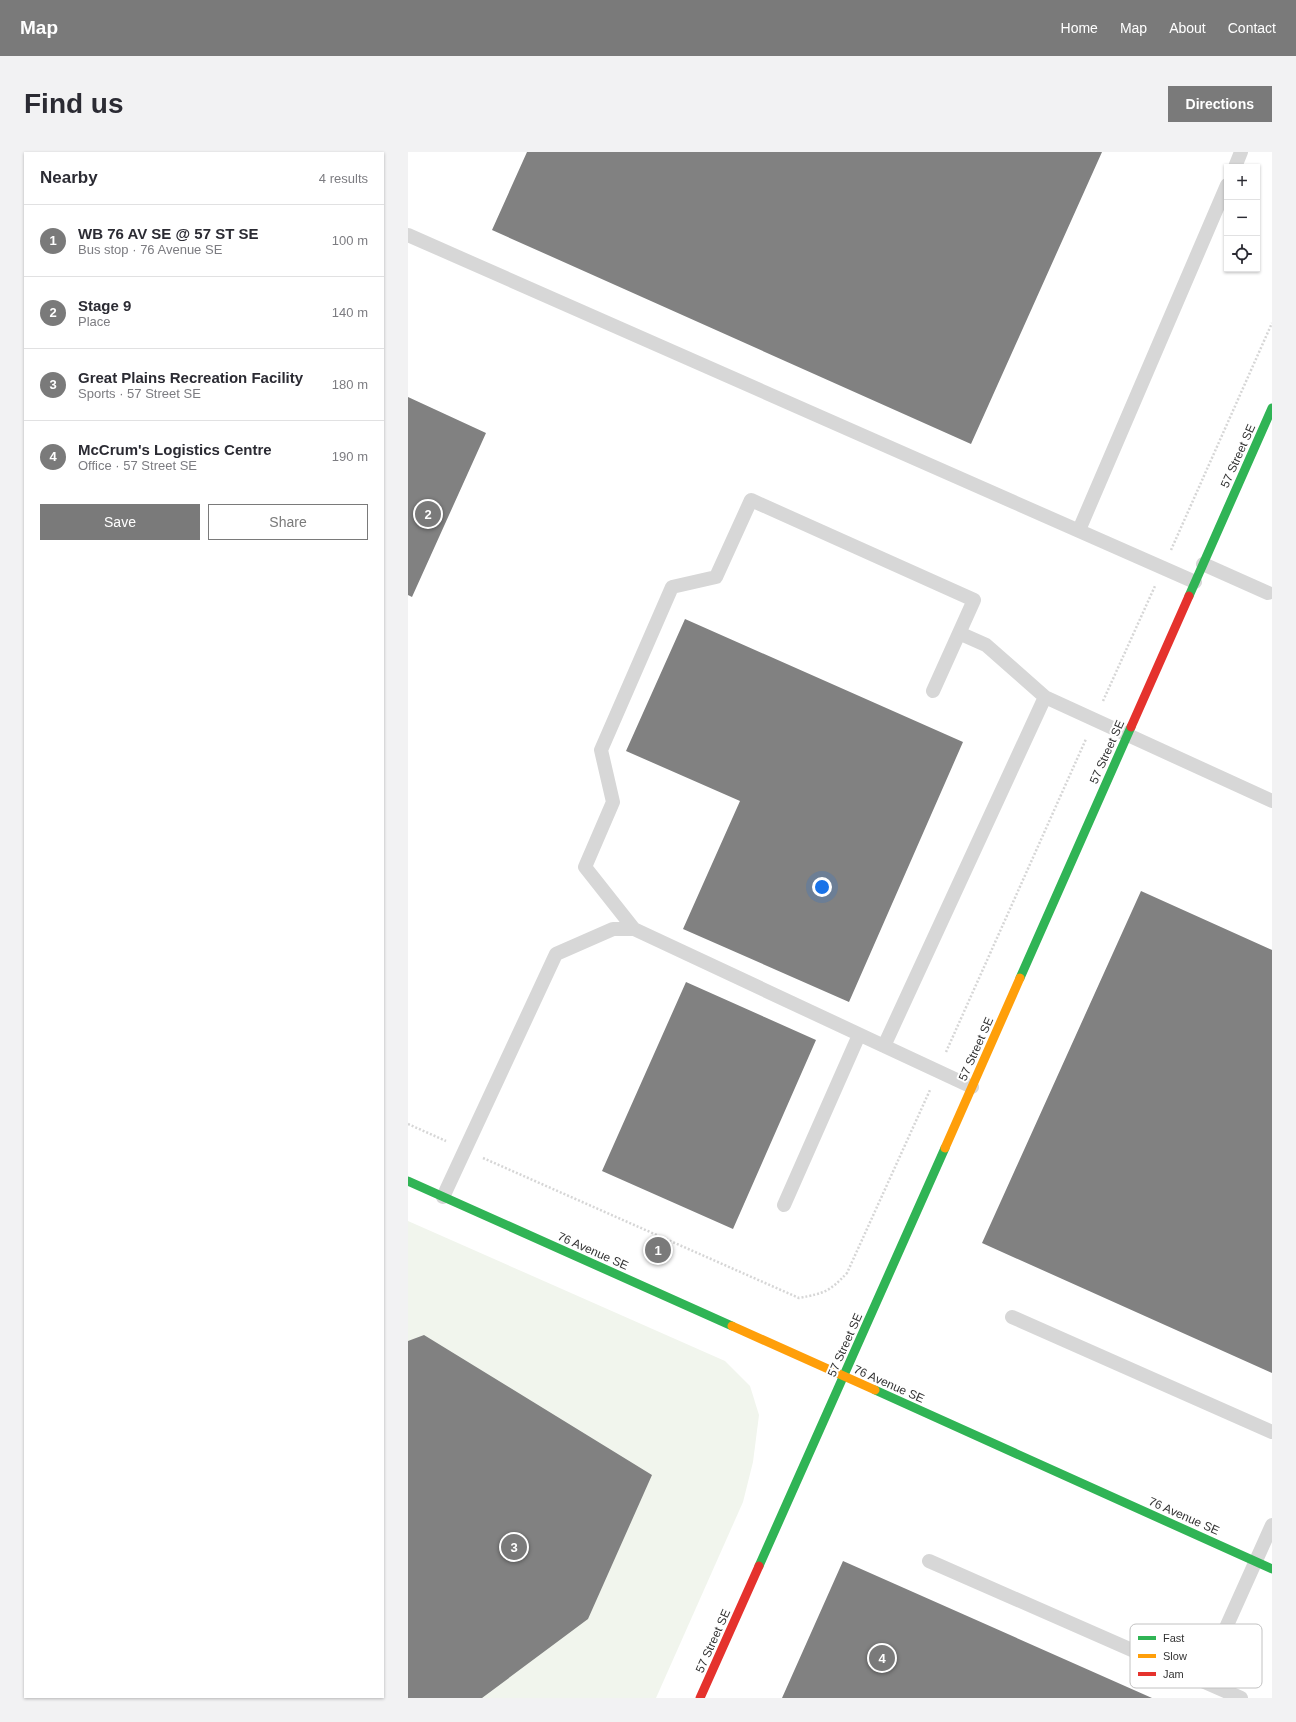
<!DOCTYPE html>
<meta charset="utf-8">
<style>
:root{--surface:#fff;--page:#f2f2f3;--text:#2b2b33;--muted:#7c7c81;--line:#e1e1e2;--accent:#7a7a7a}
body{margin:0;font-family:Helvetica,sans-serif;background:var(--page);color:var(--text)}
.controls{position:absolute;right:12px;top:12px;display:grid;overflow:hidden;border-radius:0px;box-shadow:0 1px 3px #0004}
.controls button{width:36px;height:36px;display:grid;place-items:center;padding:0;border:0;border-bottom:1px solid var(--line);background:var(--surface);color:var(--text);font:20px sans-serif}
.you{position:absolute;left:414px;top:735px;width:14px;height:14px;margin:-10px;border:3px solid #fff;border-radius:50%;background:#1a73e8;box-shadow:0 0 0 6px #1a73e833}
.badge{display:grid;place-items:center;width:26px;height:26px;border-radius:50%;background:var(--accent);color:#fff;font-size:13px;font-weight:700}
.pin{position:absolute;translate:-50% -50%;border:2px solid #fff;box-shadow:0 1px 4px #0006}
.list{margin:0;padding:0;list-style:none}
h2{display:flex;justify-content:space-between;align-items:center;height:52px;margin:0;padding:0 16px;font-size:17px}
h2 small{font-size:13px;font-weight:400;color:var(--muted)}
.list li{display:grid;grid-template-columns:26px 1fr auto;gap:12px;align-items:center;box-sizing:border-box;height:72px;padding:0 16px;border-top:1px solid var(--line)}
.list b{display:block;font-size:15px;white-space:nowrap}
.list p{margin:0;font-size:13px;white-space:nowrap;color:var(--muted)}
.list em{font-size:13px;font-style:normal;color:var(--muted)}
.actions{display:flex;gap:8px;padding:12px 16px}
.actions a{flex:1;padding:9px 0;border:1px solid var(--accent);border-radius:0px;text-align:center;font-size:14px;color:var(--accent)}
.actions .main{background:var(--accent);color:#fff}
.icon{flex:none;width:22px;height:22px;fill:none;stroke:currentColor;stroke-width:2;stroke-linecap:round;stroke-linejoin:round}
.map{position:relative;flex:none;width:864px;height:1546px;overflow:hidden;border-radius:0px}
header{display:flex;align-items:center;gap:24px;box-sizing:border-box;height:56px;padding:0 20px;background:var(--accent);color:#fff}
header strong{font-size:19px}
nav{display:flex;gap:22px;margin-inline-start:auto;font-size:14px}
.intro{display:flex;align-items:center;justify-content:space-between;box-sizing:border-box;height:96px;padding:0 24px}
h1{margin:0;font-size:28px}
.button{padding:10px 18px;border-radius:0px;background:var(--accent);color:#fff;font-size:14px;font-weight:700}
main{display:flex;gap:24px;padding:0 24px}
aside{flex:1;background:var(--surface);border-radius:0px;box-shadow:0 1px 3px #0004}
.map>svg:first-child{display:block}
.green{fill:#f1f5ed}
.building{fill:#818181}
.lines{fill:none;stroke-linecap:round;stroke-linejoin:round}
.path{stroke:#d6d6d6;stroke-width:2.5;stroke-dasharray:2 2;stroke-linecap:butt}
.lane{stroke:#d7d7d7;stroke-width:14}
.fast{stroke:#30b455;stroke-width:9}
.slow{stroke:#ff9f0a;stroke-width:9}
.jam{stroke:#e5322d;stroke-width:9}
.labels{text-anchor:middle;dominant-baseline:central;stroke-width:4;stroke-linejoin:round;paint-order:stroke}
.street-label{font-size:12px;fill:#333;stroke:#fff}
.key{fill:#fff;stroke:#c2c2c2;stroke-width:1}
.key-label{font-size:11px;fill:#333}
</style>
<header>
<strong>Map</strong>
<nav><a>Home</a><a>Map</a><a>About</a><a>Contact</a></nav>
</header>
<div class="intro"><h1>Find us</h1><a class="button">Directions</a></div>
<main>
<aside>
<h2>Nearby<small>4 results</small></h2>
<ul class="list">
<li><span class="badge">1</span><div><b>WB 76 AV SE @ 57 ST SE</b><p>Bus stop · 76 Avenue SE</p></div><em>100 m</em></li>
<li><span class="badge">2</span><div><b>Stage 9</b><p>Place</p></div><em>140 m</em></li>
<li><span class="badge">3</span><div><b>Great Plains Recreation Facility</b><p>Sports · 57 Street SE</p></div><em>180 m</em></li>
<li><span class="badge">4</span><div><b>McCrum's Logistics Centre</b><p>Office · 57 Street SE</p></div><em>190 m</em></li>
</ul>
<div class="actions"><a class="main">Save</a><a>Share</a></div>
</aside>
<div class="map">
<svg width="864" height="1546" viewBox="0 0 864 1546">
<rect width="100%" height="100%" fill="#fff"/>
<path class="green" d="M 0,1069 L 317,1209 L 342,1234 L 351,1263 L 345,1310 L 335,1350 L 248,1546 L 0,1546 Z"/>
<path class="building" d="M 119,0 L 694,0 L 563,292 L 84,78 Z
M 0,245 L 78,281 L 4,445 L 0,443 Z
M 277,467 L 555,590 L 441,850 L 275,777 L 332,649 L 218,599 Z
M 733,739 L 864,798 L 864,1221 L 574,1091 Z
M 278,830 L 408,888 L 325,1077 L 194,1019 Z
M 16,1183 L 244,1323 L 180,1467 L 74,1546 L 0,1546 L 0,1189 Z
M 435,1409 L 744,1546 L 374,1546 Z"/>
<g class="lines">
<path class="path" d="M 763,398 L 864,171
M 695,549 L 747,434
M 538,900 L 678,587
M 0,972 L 38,989
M 75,1006 L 391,1146 C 417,1141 421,1140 439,1121 L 522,938"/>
<path class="lane" d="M 827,15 L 833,0
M 0,83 L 787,430
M 671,378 L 819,33
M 795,412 L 860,441
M 551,481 L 578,493 L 637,545
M 226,777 L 177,715 L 205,650 L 193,598 L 264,435 L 308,425 L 343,348 L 566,448 L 525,539
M 564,935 L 476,894 L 637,545 L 864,649
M 35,1045 L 148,802 L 205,777 L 226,777 L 476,894
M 376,1053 L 451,883
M 604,1165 L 864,1280
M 521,1409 L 833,1546
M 794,1529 L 864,1373"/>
<path class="fast" d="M 781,444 L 864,256
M 612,826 L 723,575
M 0,1029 L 324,1174
M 467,1238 L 864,1417
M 351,1414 L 537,996"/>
<path class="slow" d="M 537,996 L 612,826
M 324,1174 L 467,1238"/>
<path class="jam" d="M 723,575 L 781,444
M 292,1546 L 351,1414"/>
</g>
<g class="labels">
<g class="street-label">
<text transform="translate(830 304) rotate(-66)">57 Street SE</text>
<text transform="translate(699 600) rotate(-66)">57 Street SE</text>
<text transform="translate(568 897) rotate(-66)">57 Street SE</text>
<text transform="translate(185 1099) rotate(24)">76 Avenue SE</text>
<text transform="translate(437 1193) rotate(-66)">57 Street SE</text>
<text transform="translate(481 1232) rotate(24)">76 Avenue SE</text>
<text transform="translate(776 1364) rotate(24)">76 Avenue SE</text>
<text transform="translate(305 1489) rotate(-66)">57 Street SE</text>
</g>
</g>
<rect x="722" y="1472" width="132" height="64" rx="6" class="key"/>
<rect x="730" y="1484" width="18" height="4" fill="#30b455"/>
<rect x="730" y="1502" width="18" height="4" fill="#ff9f0a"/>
<rect x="730" y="1520" width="18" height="4" fill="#e5322d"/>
<g class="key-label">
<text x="755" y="1490">Fast</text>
<text x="755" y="1508">Slow</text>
<text x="755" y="1526">Jam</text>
</g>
</svg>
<div class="controls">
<button>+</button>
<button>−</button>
<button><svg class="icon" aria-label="locate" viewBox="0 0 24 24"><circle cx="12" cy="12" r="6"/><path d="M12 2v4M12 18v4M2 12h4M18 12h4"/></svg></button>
</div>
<div class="you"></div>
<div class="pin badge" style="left:250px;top:1098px">1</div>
<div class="pin badge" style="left:20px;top:362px">2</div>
<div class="pin badge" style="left:106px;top:1395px">3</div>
<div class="pin badge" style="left:474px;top:1506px">4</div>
</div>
</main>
